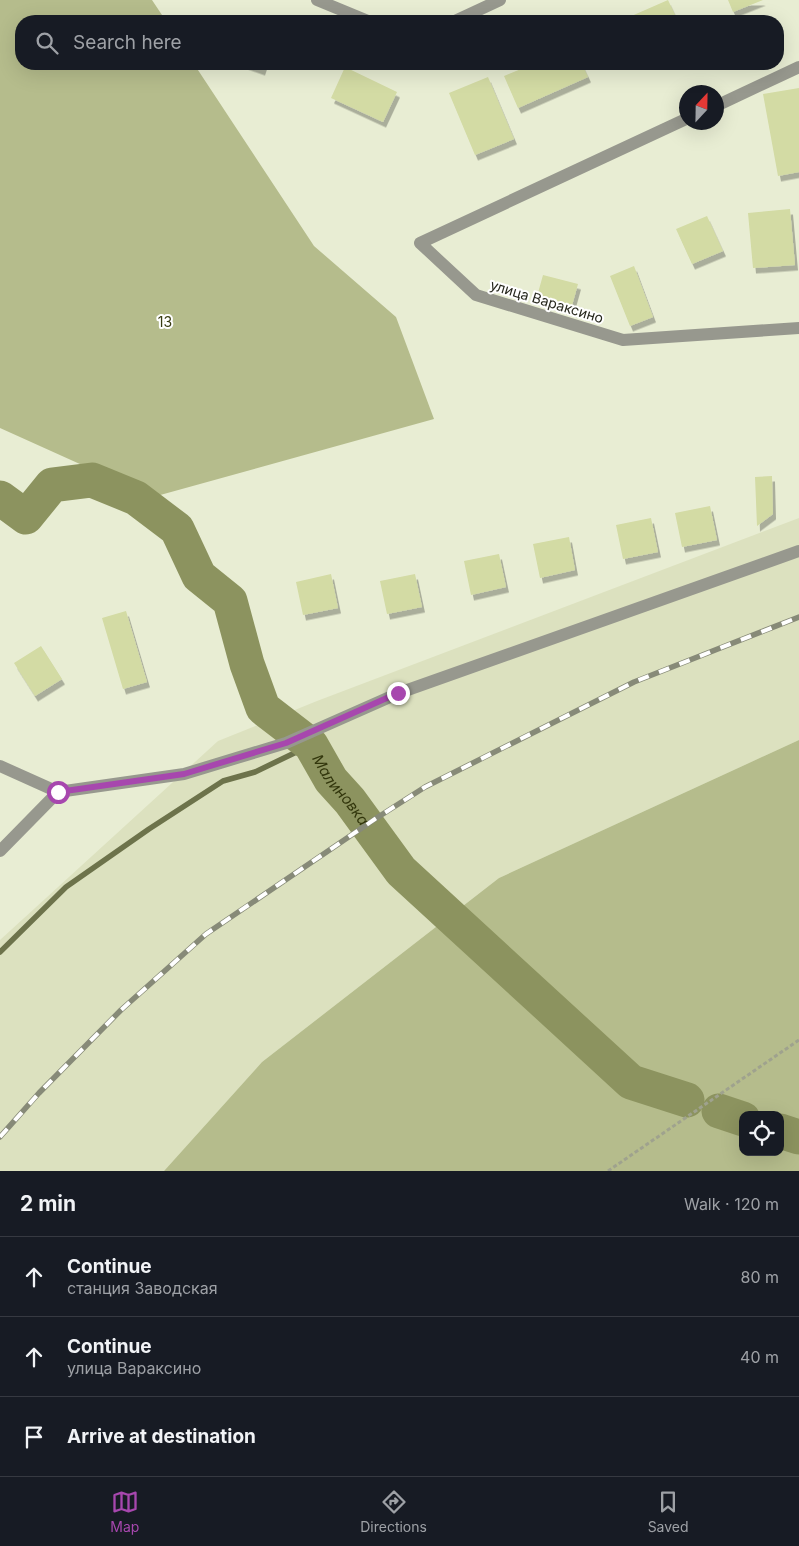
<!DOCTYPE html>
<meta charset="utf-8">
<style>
:root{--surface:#171b24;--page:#20242c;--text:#f1f3f6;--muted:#9ea1a6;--line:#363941;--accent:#a747ae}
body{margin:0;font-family:Inter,sans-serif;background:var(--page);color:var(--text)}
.controls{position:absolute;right:15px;bottom:15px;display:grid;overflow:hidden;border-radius:10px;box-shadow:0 5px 20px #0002}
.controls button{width:45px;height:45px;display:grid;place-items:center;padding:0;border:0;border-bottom:1px solid var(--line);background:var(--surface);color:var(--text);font:25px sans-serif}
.compass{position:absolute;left:679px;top:85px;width:45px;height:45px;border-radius:50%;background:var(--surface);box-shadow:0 5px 20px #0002;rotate:22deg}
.stop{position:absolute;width:15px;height:15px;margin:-11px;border:4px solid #a747ae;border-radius:50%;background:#fff}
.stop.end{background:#a747ae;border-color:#fff;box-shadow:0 1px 5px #0008}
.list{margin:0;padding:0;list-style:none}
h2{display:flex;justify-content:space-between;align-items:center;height:65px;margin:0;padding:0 20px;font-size:21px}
h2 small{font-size:16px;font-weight:400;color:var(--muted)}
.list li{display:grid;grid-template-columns:32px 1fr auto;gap:15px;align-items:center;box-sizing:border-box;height:80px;padding:0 20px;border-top:1px solid var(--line)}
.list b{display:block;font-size:19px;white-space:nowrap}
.list p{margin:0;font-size:16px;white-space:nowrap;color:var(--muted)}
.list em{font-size:16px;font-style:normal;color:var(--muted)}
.icon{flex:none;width:28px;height:28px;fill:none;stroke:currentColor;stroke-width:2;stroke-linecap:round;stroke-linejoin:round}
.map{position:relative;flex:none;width:799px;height:1171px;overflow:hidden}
.search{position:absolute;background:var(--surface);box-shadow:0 5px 20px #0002;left:15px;right:15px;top:15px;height:55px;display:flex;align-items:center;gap:12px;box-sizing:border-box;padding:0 18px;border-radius:20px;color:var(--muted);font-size:19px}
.sheet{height:305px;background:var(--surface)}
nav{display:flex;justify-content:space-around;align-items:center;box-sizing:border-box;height:70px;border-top:1px solid var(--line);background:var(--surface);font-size:14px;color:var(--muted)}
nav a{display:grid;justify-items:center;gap:2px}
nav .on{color:var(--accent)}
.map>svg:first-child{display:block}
.built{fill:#dce1bf}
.green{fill:#b5bc8c;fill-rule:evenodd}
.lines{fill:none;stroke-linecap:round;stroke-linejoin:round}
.stream{stroke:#6d734b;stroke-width:5.5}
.river{stroke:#8c935f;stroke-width:35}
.building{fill:#d3dba4;filter:url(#shadow)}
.path{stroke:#9fa28e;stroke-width:3;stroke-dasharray:4 2.5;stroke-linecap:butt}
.street{stroke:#97988e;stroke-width:12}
.rail-casing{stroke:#878a78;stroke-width:5.5}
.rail{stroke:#fff;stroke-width:4;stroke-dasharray:11;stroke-linecap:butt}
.route{stroke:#a747ae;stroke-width:6}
.labels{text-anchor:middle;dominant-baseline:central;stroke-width:4;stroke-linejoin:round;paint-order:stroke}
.street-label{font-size:14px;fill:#26271d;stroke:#fff}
.park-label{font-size:14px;fill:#373b11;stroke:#fff}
.water-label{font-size:15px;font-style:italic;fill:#32360c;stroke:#fff}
</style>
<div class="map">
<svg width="799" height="1171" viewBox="0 0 799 1171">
<defs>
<filter id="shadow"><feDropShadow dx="3" dy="5.5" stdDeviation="0" flood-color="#0004"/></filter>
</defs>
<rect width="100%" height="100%" fill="#e8edd3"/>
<path class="built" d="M 799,518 L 799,740 L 499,878 L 262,1062 L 164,1171 L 0,1171 L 0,940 L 218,741 L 317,701 Z"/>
<path class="green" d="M 0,0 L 152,0 L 166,21 L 21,21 L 21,64 L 194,64 L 314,246 L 396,317 L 434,419 L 153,497 L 0,428 Z
M 799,740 L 799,1171 L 164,1171 L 262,1062 L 499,878 ZM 743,1115 L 780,1115 L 780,1152 L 743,1152 Z"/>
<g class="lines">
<path class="stream" d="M 0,952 L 66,887 L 149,829 L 223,781 L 255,772 L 311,745"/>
<g class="river">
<path id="s1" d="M 0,498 L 26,517 L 52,485 L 92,480 L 136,498 L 177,529 L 199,576 L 230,601 L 247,664 L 263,708 L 311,745 L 331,780 L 350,801 L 401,871 L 631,1082 L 687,1100"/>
<path d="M 719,1111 L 743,1119"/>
<path d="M 780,1131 L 799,1137"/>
</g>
</g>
<path class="building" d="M 668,0 L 678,21 L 620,21 Z
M 728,0 L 763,0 L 733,12 Z
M 245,64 L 264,64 L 262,70 Z
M 533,64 L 582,64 L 588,77 L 518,108 L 504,76 Z
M 345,67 L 397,92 L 383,122 L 331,98 Z
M 488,77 L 514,139 L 475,155 L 449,93 Z
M 799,88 L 799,172 L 778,176 L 763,94 Z
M 790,209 L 795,265 L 753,268 L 748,213 Z
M 707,216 L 723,251 L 692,264 L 676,229 Z
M 634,266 L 653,317 L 630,326 L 610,276 Z
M 543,275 L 578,284 L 571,309 L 536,300 Z
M 772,476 L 773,514 L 757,526 L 755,477 Z
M 710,506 L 717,540 L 682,547 L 675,513 Z
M 651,518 L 658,552 L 623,559 L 616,525 Z
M 569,537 L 575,570 L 540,578 L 533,544 Z
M 499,554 L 506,587 L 471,595 L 464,561 Z
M 331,574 L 338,608 L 303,615 L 296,582 Z
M 415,574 L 422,607 L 387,614 L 380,581 Z
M 126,611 L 147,682 L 123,689 L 102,618 Z
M 41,646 L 62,679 L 35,696 L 14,663 Z"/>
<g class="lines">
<path class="path" d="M 608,1171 L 799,1040"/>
<path class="street" d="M 317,0 L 368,21
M 455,21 L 500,0
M 716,106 L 799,67
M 686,119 L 420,243 L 476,295 L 623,340 L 799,328
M 0,766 L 58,792
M 0,851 L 58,792 L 184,774 L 286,743 L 399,693 L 799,551"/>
<defs>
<path id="rail" d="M 0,1137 L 39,1093 L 121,1010 L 206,934 L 375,819 L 425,787 L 634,682 L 799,617"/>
</defs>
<use href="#rail" class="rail-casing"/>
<use href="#rail" class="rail"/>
</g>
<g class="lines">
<path class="route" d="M 58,792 L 184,774 L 286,743 L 398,693"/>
</g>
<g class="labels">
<g class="street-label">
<text transform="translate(547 301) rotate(17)">улица Вараксино</text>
</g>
<g class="park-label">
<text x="165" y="321">13</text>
</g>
<g class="water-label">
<text stroke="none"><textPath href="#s1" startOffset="531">Малиновка</textPath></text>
</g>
</g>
</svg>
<div class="controls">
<button><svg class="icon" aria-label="locate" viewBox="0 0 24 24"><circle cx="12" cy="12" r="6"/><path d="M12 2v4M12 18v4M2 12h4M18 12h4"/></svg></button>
</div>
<svg class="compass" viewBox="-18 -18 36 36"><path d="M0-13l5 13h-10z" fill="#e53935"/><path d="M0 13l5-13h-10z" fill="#9ea1a6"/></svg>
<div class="stop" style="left:58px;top:792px"></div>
<div class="stop end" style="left:398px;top:693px"></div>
<div class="search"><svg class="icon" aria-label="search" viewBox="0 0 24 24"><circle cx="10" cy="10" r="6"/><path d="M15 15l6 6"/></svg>Search here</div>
</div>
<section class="sheet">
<h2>2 min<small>Walk · 120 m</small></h2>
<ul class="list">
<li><svg class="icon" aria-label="ahead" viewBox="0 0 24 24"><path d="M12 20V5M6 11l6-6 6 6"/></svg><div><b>Continue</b><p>станция Заводская</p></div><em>80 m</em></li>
<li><svg class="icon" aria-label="ahead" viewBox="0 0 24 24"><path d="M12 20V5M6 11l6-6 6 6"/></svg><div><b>Continue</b><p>улица Вараксино</p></div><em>40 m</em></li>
<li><svg class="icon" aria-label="arrive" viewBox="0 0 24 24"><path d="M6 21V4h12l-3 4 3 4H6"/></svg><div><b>Arrive at destination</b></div></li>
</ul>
</section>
<nav>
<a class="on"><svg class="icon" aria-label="map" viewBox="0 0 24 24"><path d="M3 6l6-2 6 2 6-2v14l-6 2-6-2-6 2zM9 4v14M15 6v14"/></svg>Map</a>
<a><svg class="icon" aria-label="directions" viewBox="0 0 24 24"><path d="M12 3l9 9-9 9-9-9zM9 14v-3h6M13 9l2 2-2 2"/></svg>Directions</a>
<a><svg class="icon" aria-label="saved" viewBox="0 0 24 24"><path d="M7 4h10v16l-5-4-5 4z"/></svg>Saved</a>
</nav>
